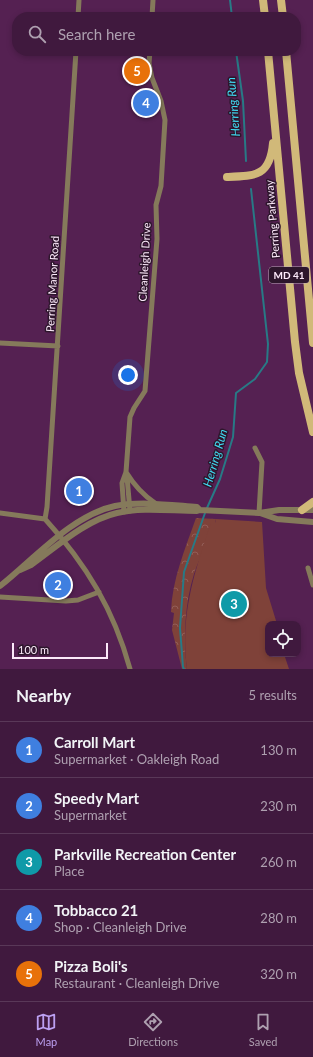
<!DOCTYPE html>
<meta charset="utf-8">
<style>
:root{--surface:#40193e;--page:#472245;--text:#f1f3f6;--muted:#aea0b0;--line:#593858;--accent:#bca0f2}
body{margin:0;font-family:Lato,sans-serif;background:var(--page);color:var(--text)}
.controls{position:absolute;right:12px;bottom:12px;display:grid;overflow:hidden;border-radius:8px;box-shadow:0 2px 6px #0003}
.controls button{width:36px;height:36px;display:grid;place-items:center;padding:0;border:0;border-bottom:1px solid var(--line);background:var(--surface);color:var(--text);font:20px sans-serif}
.scale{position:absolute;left:12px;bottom:10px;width:96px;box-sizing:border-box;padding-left:4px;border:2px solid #fce9fa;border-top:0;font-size:11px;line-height:14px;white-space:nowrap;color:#fce9fa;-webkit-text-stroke:3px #2d162c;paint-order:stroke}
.you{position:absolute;left:128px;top:375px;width:14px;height:14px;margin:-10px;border:3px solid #fff;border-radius:50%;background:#1a73e8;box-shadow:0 0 0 6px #1a73e833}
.badge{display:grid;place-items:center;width:26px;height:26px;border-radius:50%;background:var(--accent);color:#fff;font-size:13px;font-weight:700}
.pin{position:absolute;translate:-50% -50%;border:2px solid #fff;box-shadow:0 1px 4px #0006}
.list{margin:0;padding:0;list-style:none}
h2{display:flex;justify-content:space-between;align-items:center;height:52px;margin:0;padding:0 16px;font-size:17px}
h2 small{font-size:13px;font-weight:400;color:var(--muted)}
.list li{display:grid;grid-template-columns:26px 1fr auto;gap:12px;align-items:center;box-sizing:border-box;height:56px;padding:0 16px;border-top:1px solid var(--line)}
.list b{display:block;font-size:15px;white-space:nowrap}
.list p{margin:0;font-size:13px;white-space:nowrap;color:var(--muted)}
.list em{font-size:13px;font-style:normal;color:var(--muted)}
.icon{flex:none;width:22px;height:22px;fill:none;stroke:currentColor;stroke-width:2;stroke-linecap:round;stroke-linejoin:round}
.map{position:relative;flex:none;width:313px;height:669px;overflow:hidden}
.search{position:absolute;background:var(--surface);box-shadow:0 2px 6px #0003;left:12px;right:12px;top:12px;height:44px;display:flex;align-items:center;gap:10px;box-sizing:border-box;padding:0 14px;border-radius:16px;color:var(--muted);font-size:15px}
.sheet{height:332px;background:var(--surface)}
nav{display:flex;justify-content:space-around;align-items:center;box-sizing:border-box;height:56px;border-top:1px solid var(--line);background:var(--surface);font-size:11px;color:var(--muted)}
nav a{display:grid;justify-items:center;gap:2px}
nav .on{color:var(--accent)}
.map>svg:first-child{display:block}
.park{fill:url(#park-crowns)}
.garden{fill:#7f4239}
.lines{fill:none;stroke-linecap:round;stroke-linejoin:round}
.stream{stroke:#287a86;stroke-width:2}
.minor{stroke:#857a5b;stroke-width:5}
.tertiary{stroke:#857a5b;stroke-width:6}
.primary{stroke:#d1b979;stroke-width:8}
.labels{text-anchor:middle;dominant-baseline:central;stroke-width:3;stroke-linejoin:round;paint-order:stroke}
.shield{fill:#2d162c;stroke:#beaabc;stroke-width:1}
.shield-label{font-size:10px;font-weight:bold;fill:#fce9fa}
.street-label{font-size:11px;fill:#fce9fa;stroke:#2d162c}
.water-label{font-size:12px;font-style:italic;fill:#40dcf3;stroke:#2d162c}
</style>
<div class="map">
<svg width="313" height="669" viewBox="0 0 313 669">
<defs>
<pattern id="park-crowns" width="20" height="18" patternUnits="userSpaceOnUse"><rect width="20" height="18" fill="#7f4239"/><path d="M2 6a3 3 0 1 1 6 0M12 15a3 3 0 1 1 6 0" fill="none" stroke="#925d57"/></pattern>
</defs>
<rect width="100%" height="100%" fill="#552152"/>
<path class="park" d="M 196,518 L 216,519 C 212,538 200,555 194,574 C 185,602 183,639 187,669 L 182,669 L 172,630 L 174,613 L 171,612 C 172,580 185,549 196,518 Z"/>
<path class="garden" d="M 216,519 L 262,522 L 266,588 L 277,624 L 268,624 L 268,654 L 284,654 L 289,669 L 187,669 C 180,615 194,573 211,523 L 215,523 Z"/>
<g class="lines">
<path class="stream" d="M 230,0 L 232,17
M 236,51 L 243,101 L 246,161
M 207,508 L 220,479 L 233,437 L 236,393 L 255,379 L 267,362 L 268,344 L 251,189
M 184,669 L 183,667 L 180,628 L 184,572 L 205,513"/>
<path class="minor" d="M 78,17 L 79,0
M 152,17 L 153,0
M 0,343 L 58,346
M 255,448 L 262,462 L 259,513
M 126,472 C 134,485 143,495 155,503
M 127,477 L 130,511
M 124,512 L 122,483 L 126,472 L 130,417 L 134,408 L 145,391 L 157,239 L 156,205 L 161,186 L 165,120 L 161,101 L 152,78 L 149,63 L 150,51
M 0,513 L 45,519
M 45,519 L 47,507 L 76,51
M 45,519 C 86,564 114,610 130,669
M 308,568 L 313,585
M 0,597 L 66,601 L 78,600 L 99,592"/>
<path class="tertiary" d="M 260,513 L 277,519 L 313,522
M 20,570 L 31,565 C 56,547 86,520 117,513 C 142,507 171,511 197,511 L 200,510 L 259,513 L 279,510 L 313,510
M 0,586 C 33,560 72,515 115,506 C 141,501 170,505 197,507 L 200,510"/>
<path class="primary" d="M 263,0 L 265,17
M 281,0 L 283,17
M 268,51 L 295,342 L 299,373 L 313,432
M 286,51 L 313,343
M 227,177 C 256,176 270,176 273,143
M 302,510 L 313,502"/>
</g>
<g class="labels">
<rect class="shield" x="269" y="267" width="40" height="16" rx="3"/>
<g class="shield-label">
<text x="289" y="275">MD 41</text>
</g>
<g class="street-label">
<text transform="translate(272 219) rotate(-95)">Perring Parkway</text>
<text transform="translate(144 262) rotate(-87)">Cleanleigh Drive</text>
<text transform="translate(52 284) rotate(-87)">Perring Manor Road</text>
</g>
<g class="water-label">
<text transform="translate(233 107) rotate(-95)">Herring Run</text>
<text transform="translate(215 458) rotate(-74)">Herring Run</text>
</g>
</g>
</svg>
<div class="controls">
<button><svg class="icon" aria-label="locate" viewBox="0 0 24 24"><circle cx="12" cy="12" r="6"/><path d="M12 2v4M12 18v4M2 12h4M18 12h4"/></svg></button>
</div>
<div class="scale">100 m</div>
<div class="you"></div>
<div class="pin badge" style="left:79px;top:491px;background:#3f7fe0">1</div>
<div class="pin badge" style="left:58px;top:585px;background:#3f7fe0">2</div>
<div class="pin badge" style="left:234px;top:604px;background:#0f9aa8">3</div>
<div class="pin badge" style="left:146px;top:103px;background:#3f7fe0">4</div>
<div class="pin badge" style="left:137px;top:71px;background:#e8710a">5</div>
<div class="search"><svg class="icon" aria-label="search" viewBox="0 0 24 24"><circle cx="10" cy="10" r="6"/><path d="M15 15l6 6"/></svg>Search here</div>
</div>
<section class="sheet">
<h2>Nearby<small>5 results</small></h2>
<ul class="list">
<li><span class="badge" style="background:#3f7fe0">1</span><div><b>Carroll Mart</b><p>Supermarket · Oakleigh Road</p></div><em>130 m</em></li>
<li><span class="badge" style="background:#3f7fe0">2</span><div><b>Speedy Mart</b><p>Supermarket</p></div><em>230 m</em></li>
<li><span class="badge" style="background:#0f9aa8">3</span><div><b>Parkville Recreation Center</b><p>Place</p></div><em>260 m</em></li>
<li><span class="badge" style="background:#3f7fe0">4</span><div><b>Tobbacco 21</b><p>Shop · Cleanleigh Drive</p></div><em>280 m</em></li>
<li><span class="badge" style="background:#e8710a">5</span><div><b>Pizza Boli's</b><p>Restaurant · Cleanleigh Drive</p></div><em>320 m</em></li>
</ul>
</section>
<nav>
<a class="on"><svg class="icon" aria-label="map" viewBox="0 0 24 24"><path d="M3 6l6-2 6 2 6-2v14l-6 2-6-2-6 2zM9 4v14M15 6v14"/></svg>Map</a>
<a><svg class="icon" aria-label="directions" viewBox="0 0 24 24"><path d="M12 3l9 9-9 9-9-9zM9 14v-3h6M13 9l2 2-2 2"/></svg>Directions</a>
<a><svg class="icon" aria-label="saved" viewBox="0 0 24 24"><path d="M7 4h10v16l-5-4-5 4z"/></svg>Saved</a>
</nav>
